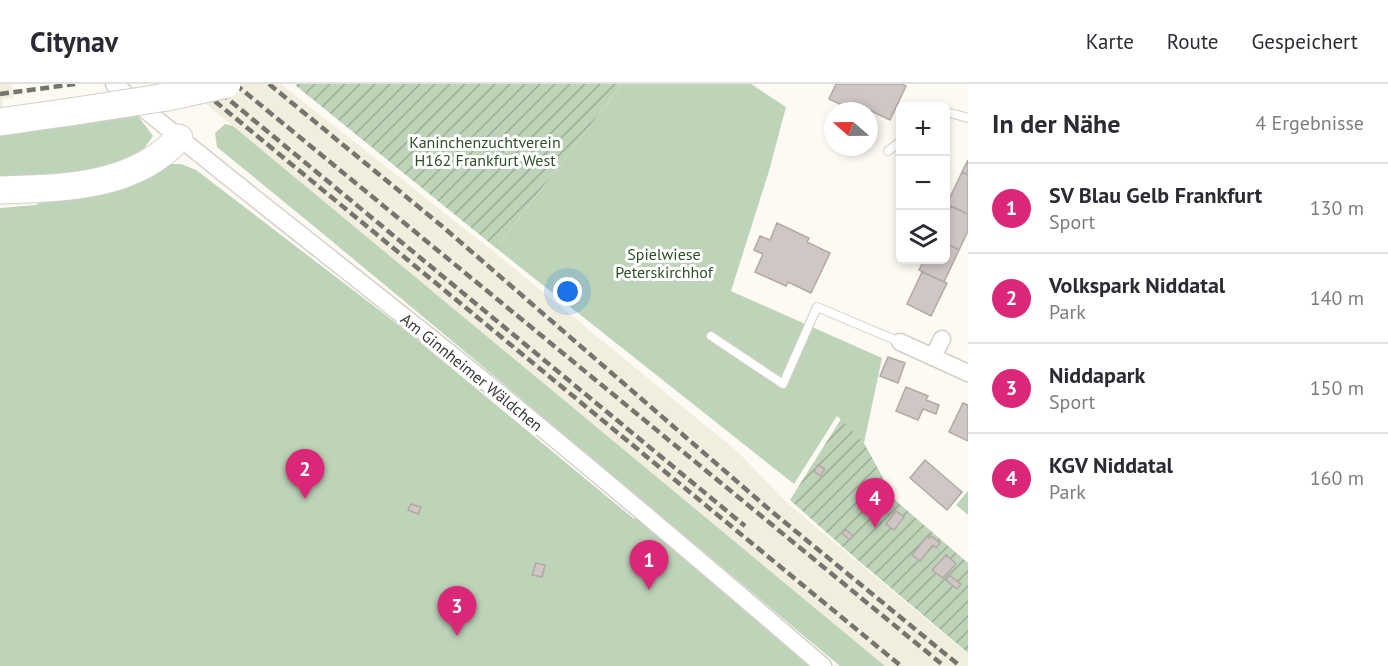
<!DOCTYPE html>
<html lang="de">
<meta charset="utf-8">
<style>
:root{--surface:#fff;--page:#f2f2f3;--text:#2b2b33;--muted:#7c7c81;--line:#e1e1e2;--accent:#db2777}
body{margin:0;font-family:"PT Sans",sans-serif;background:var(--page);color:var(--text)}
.controls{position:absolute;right:18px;top:18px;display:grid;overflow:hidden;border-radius:9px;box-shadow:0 3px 9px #0003}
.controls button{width:54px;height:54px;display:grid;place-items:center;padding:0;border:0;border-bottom:2px solid var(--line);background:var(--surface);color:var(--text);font:30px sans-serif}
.compass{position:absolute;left:824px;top:18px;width:54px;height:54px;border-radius:50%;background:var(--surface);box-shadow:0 3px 9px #0003;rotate:290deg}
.you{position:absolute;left:568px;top:208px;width:21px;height:21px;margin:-15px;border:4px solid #fff;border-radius:50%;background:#1a73e8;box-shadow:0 0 0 9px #1a73e833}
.badge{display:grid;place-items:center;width:39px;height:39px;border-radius:50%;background:var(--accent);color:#fff;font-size:20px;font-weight:700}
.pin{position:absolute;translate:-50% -50px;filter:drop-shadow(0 2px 3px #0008)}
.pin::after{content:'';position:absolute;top:32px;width:21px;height:18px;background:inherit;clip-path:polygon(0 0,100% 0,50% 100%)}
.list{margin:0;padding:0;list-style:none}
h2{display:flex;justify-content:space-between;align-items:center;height:78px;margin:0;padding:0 24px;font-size:26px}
h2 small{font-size:20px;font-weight:400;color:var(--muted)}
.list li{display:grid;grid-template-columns:39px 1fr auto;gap:18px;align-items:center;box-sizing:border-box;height:90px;padding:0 24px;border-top:2px solid var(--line)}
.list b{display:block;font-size:22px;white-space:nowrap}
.list p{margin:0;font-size:20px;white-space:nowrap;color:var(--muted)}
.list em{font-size:20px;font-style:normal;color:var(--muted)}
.icon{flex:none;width:33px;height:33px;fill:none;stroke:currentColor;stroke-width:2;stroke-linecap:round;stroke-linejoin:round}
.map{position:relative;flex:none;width:968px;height:582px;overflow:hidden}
header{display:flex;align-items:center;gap:36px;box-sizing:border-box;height:84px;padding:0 30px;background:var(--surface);border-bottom:2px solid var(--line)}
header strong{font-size:28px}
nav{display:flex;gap:33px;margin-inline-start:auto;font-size:21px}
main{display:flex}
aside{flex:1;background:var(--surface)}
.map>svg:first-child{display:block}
.built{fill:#f1eede}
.green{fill:#bed4b9}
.garden{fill:url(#garden-furrows)}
.building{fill:#d0c6c4;stroke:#b2a8a6;stroke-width:1.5}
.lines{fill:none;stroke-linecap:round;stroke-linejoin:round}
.service-casing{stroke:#d2d0c8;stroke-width:10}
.minor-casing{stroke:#d2d0c8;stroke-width:19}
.trunk-casing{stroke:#d2d0c8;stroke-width:29}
.service{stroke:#fff;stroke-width:8}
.minor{stroke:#fff;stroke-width:16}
.trunk{stroke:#fff;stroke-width:27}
.rail{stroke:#75746f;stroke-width:4.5;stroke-dasharray:9 4.5;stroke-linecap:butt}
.trunk-bridge-casing{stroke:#d2d0c8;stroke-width:29;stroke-linecap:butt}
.trunk-bridge{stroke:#fff;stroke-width:27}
.labels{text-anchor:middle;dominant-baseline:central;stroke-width:6;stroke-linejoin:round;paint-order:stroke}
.park-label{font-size:16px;fill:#2d4f25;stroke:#fff}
.street-label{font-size:16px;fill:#383834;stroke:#fff}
</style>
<header>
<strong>Citynav</strong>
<nav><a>Karte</a><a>Route</a><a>Gespeichert</a></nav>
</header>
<main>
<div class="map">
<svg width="968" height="582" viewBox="0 0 968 582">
<defs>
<pattern id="garden-furrows" width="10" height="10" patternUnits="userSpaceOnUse" patternTransform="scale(1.5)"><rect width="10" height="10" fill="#bed4b9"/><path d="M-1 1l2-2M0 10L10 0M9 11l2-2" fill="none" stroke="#9bad97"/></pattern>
</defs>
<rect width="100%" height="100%" fill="#fcfaf2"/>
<path class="built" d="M 0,0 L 11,0 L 14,14 L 2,15 L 3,27 L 0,30 Z
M 182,0 L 281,0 L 493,167 L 739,369 L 788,420 L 968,570 L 968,582 L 885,582 Z"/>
<path class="green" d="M 622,0 L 751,0 L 786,23 L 769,87 L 731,207 L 882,274 L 864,359 L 837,332 L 794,400 L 496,164 Z
M 138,32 L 153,52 L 138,73 L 115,86 L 0,93 L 0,50 Z
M 225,40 L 233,42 L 885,582 L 840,582 C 633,409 427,234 217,63 L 215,49 Z
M 168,80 L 181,80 L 196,86 L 408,248 L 634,435 L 639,430 L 814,582 L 0,582 L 0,124 L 36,121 L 53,111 Z
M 968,407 L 968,431 L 956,421 Z"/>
<path class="garden" d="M 298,0 L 622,0 L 496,164 L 295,1 Z
M 841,335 L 864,359 L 895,416 L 968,479 L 968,569 L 853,472 L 790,416 Z"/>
<path class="building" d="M 836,0 L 902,0 L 906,2 L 890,36 L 867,25 L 867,27 L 854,27 L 829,15 Z
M 968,76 L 968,91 L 962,88 Z
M 962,88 L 968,91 L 968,130 L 947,120 Z
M 950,122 L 968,130 L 968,147 L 959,166 L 946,159 L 946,131 Z
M 777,139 L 809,154 L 807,158 L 830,169 L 811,209 L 788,198 L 786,202 L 755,188 L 763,170 L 754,166 L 760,152 L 770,156 Z
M 946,159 L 959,166 L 944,198 L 919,186 L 924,176 L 946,176 Z
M 922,188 L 947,199 L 931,232 L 907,220 Z
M 888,273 L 905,279 L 898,299 L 880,292 Z
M 906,303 L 928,312 L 926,316 L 939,321 L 936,330 L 923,325 L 918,336 L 896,327 Z
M 963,319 L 968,321 L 968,357 L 949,348 Z
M 925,376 L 962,408 L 947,426 L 910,394 Z
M 818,381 L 825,385 L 820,392 L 814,387 Z
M 868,402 L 872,405 L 867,413 L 862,409 Z
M 411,420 L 421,423 L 418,430 L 408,426 Z
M 896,427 L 904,433 L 894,446 L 886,440 Z
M 845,445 L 853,452 L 850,456 L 842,449 Z
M 927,452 L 929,454 L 931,452 L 940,459 L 936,464 L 933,461 L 920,477 L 912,471 Z
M 946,471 L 956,480 L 943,494 L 932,486 Z
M 536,479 L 545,481 L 542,493 L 532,491 Z
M 949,491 L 961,500 L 957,505 L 946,496 Z"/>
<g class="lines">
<defs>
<path id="service" d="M 946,28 L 968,34
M 888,67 L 900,58
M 711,252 L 783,300 L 817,223 L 900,258"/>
<path id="minor" d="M 114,0 C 218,87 325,169 431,254 C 564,360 694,471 823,582
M 900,258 L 968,289
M 933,273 L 942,255"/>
<path id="trunk" d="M 0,38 L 70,28
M 0,106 C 63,104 133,104 179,54"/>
</defs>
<use href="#service" class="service-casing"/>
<use href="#minor" class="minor-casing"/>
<use href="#trunk" class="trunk-casing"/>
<use href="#service" class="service"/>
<use href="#minor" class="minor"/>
<use href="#trunk" class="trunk"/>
<path class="rail" d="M 194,0 L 901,582
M 210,0 L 745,442
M 235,0 L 944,582
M 269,0 L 443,143 L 771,427 L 960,582
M 0,10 L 75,0"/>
<defs>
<path id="trunk-bridge" d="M 70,28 L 167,13 L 227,0"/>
</defs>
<use href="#trunk-bridge" class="trunk-bridge-casing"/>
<use href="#trunk-bridge" class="trunk-bridge"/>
</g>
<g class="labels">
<g class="park-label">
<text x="485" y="58">Kaninchenzuchtverein<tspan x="485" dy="18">H162 Frankfurt West</tspan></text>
<text x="664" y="170">Spielwiese<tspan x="664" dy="18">Peterskirchhof</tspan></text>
</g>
<g class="street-label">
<text transform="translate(472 288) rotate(39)">Am Ginnheimer Wäldchen</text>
</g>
</g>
</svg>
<div class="controls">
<button>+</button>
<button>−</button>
<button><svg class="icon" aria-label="layers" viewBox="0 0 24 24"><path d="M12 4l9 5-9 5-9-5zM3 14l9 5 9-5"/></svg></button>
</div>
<svg class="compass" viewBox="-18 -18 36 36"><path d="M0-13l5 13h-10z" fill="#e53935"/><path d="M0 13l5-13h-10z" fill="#7c7c81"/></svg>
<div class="you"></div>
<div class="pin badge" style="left:649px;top:506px">1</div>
<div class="pin badge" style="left:305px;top:415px">2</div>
<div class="pin badge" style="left:457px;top:552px">3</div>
<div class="pin badge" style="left:875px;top:444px">4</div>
</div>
<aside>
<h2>In der Nähe<small>4 Ergebnisse</small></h2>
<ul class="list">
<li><span class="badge">1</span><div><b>SV Blau Gelb Frankfurt</b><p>Sport</p></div><em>130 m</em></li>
<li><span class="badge">2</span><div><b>Volkspark Niddatal</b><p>Park</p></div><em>140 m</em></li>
<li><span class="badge">3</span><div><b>Niddapark</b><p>Sport</p></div><em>150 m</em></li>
<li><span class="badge">4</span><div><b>KGV Niddatal</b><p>Park</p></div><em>160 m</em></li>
</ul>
</aside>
</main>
